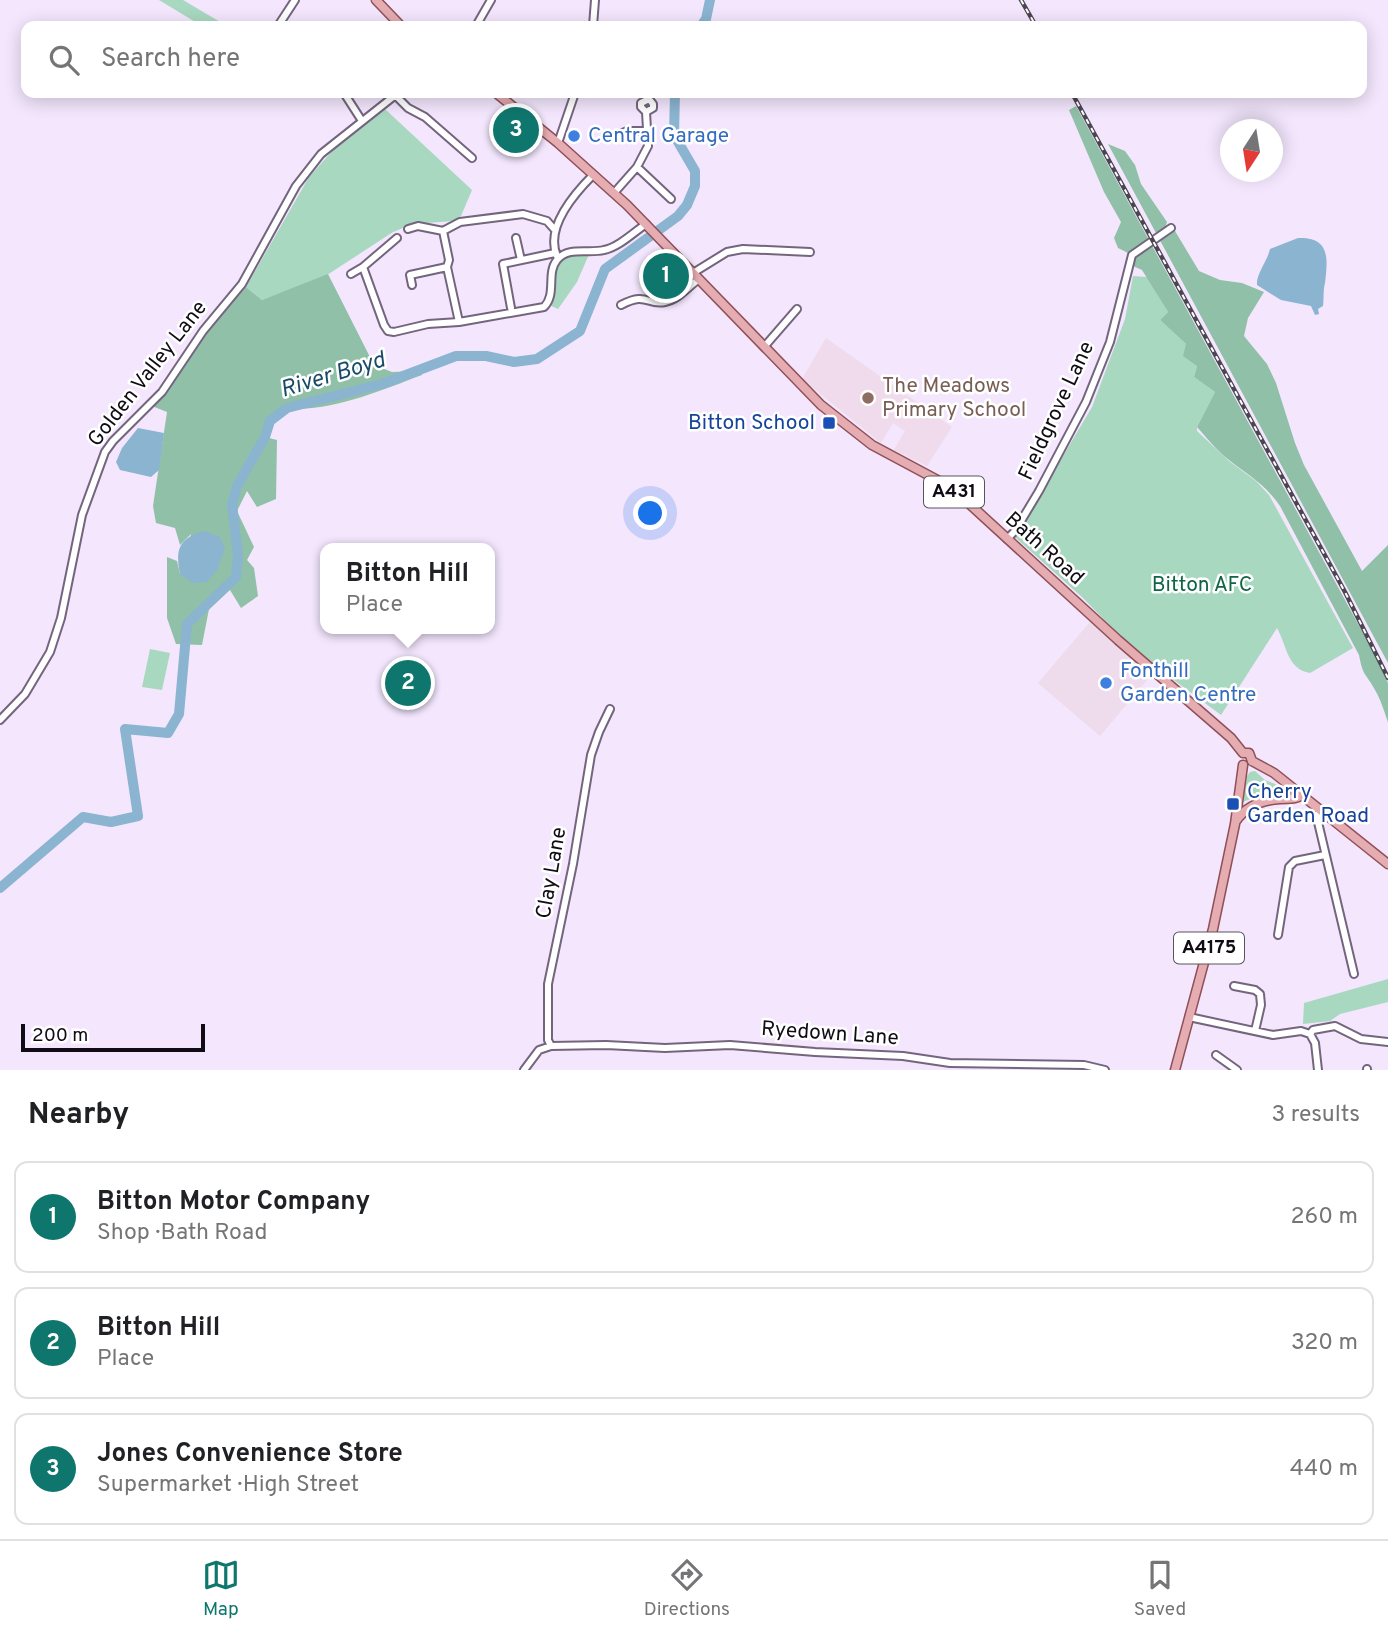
<!DOCTYPE html>
<meta charset="utf-8">
<style>
:root{--surface:#fff;--page:#f2f2f2;--text:#202124;--muted:#757577;--line:#e0e0e0;--accent:#0f766e}
body{margin:0;font-family:Overpass,sans-serif;background:var(--page);color:var(--text)}
.compass{position:absolute;left:1220px;top:119px;width:63px;height:63px;border-radius:50%;background:var(--surface);box-shadow:0 4px 18px #0003;rotate:192deg}
.scale{position:absolute;left:21px;bottom:18px;width:184px;box-sizing:border-box;padding-left:7px;border:4px solid #100b14;border-top:0;font-size:19px;line-height:24px;white-space:nowrap;color:#100b14;-webkit-text-stroke:5px #fff;paint-order:stroke}
.you{position:absolute;left:651px;top:514px;width:24px;height:24px;margin:-18px;border:5px solid #fff;border-radius:50%;background:#1a73e8;box-shadow:0 0 0 10px #1a73e833}
.badge{display:grid;place-items:center;width:46px;height:46px;border-radius:50%;background:var(--accent);color:#fff;font-size:23px;font-weight:700}
.pin{position:absolute;translate:-50% -50%;border:4px solid #fff;box-shadow:0 2px 7px #0006}
.popup{position:absolute;left:320px;top:543px;width:175px;height:91px;box-sizing:border-box;display:grid;place-content:center;border-radius:14px;background:var(--surface);filter:drop-shadow(0 2px 5px #0005);font-size:23px;white-space:nowrap;color:var(--muted)}
.popup b{font-size:26px;color:var(--text)}
.popup::after{content:'';position:absolute;left:50%;top:100%;margin-left:-14px;border:14px solid transparent;border-top-color:var(--surface)}
.list{margin:0;padding:0;list-style:none}
h2{display:flex;justify-content:space-between;align-items:center;height:91px;margin:0;padding:0 28px;font-size:30px}
h2 small{font-size:23px;font-weight:400;color:var(--muted)}
.list li{display:grid;grid-template-columns:46px 1fr auto;gap:21px;align-items:center;box-sizing:border-box;height:112px;margin:0 14px 14px;padding:0 14px;border:2px solid var(--line);border-radius:14px}
.list b{display:block;font-size:26px;white-space:nowrap}
.list p{margin:0;font-size:23px;white-space:nowrap;color:var(--muted)}
.list em{font-size:23px;font-style:normal;color:var(--muted)}
.icon{flex:none;width:38px;height:38px;fill:none;stroke:currentColor;stroke-width:2;stroke-linecap:round;stroke-linejoin:round}
.map{position:relative;flex:none;width:1388px;height:1070px;overflow:hidden}
.search{position:absolute;background:var(--surface);box-shadow:0 4px 18px #0003;left:21px;right:21px;top:21px;height:77px;display:flex;align-items:center;gap:18px;box-sizing:border-box;padding:0 24px;border-radius:14px;color:var(--muted);font-size:26px}
.sheet{height:469px;background:var(--surface)}
nav{display:flex;justify-content:space-around;align-items:center;box-sizing:border-box;height:98px;border-top:2px solid var(--line);background:var(--surface);font-size:19px;color:var(--muted)}
nav a{display:grid;justify-items:center;gap:4px}
nav .on{color:var(--accent)}
.map>svg:first-child{display:block}
.commercial{fill:#eedbec}
.education{fill:#efdbeb}
.green{fill:#a8d8c0}
.forest{fill:#90c0a8}
.water{fill:#8ab4d0}
.lines{fill:none;stroke-linecap:round;stroke-linejoin:round}
.river{stroke:#8ab4d0;stroke-width:10}
.minor-casing{stroke:#74657e;stroke-width:10}
.major-casing{stroke:#8f5058;stroke-width:11}
.minor{stroke:#fff;stroke-width:6}
.major{stroke:#e5acb1;stroke-width:8}
.rail-casing{stroke:#4c4552;stroke-width:4.5}
.rail{stroke:#fff;stroke-width:2;stroke-dasharray:5;stroke-linecap:butt}
.shop-dot{fill:#3f7fe0;stroke:#fff;stroke-width:2.5}
.education-dot{fill:#8d6e63;stroke:#fff;stroke-width:2.5}
.transit-dot{fill:#1a4fb4;stroke:#fff;stroke-width:2.5}
.labels{text-anchor:middle;dominant-baseline:central;stroke-width:5;stroke-linejoin:round;paint-order:stroke}
.shield{fill:#fff;stroke:#58545a;stroke-width:2}
.shield-label{font-size:19px;font-weight:bold;fill:#100b14}
.shop-label{font-size:21px;fill:#366cbe;stroke:#fff;text-anchor:start}
.street-label{font-size:21px;fill:#100b14;stroke:#fff}
.education-label{font-size:21px;fill:#785e54;stroke:#fff;text-anchor:start}
.transit-label{font-size:21px;fill:#164399;stroke:#fff;text-anchor:end}
.park-label{font-size:21px;fill:#116547;stroke:#fff}
.water-label{font-size:23px;font-style:italic;fill:#194b69;stroke:#fff}
</style>
<div class="map">
<svg width="1388" height="1070" viewBox="0 0 1388 1070">
<rect width="100%" height="100%" fill="#f3e6fd"/>
<path class="commercial" d="M 1090,622 L 1152,674 L 1100,736 L 1038,683 Z"/>
<path class="education" d="M 826,338 L 952,427 L 927,466 L 894,450 L 905,431 L 893,423 L 881,443 L 802,379 Z"/>
<path class="green" d="M 159,0 L 183,0 L 227,26 L 202,26 Z
M 385,109 L 472,190 L 461,216 L 453,221 L 413,224 L 393,232 L 324,277 L 262,300 L 246,287 L 309,177 L 334,149 Z
M 590,252 L 577,282 L 558,309 L 549,305 L 553,257 L 560,253 Z
M 1133,276 L 1147,277 L 1168,312 L 1160,320 L 1186,344 L 1197,366 L 1194,377 L 1215,392 L 1197,427 L 1197,431 L 1229,461 L 1256,481 L 1269,495 L 1353,648 L 1310,673 C 1287,669 1287,646 1277,628 L 1221,715 L 1151,663 L 1126,642 L 1083,598 L 1015,537 L 1092,407 L 1125,319 Z
M 150,649 L 170,653 L 162,690 L 142,687 Z
M 1255,771 L 1265,780 L 1285,788 L 1288,792 L 1260,795 L 1243,802 L 1247,776 L 1250,772 Z
M 1388,979 L 1388,1002 L 1340,1014 L 1330,1021 L 1303,1024 L 1304,1003 Z"/>
<path class="forest" d="M 1076,106 L 1375,655 L 1388,683 L 1388,722 C 1384,711 1381,700 1375,690 C 1366,673 1363,677 1359,655 L 1280,506 C 1264,483 1249,476 1229,460 C 1217,451 1207,438 1197,427 L 1215,392 L 1194,377 L 1197,366 L 1183,356 L 1186,344 L 1160,320 L 1168,312 L 1142,270 L 1133,266 L 1136,257 L 1118,248 L 1114,238 L 1121,222 L 1104,192 L 1069,110 Z
M 1108,144 L 1125,151 L 1135,165 L 1141,184 L 1167,222 L 1165,228 L 1169,232 L 1175,231 L 1199,271 L 1220,280 L 1242,283 L 1264,292 L 1248,318 L 1244,336 L 1267,364 L 1276,383 L 1295,443 L 1304,465 L 1362,571 L 1388,545 L 1388,663 Z
M 328,274 L 374,365 L 392,372 L 420,371 L 422,375 C 382,390 329,413 287,408 L 270,421 L 265,437 L 277,440 L 276,499 L 257,507 L 247,491 L 237,511 L 254,547 L 247,560 L 254,568 L 258,596 L 241,608 L 230,590 L 209,609 L 202,645 L 176,644 L 167,618 L 167,557 L 177,561 L 180,574 L 191,534 L 180,545 L 175,528 L 156,523 L 153,506 L 167,412 L 152,406 L 205,333 L 246,287 L 262,300 Z"/>
<path class="water" d="M 1298,238 C 1330,237 1328,258 1325,283 C 1323,290 1324,298 1323,306 L 1318,309 L 1319,314 L 1315,315 L 1311,306 L 1281,300 L 1257,285 C 1256,274 1267,262 1270,249 Z
M 138,428 L 164,433 L 159,470 L 151,477 L 120,470 L 116,462 L 122,448 Z
M 204,531 L 220,537 L 225,548 L 217,570 L 207,582 L 193,583 L 180,574 C 175,550 179,538 204,531 Z"/>
<g class="lines">
<path class="river" d="M 701,26 L 706,19 L 710,0
M 0,888 L 83,817 L 111,822 L 138,816 L 125,729 L 168,733 L 179,714 L 187,624 L 236,577 L 238,555 L 232,504 L 237,486 L 265,437 L 270,421 L 287,408 L 382,384 L 456,356 L 486,356 L 514,362 L 537,359 L 580,331 L 605,269 L 678,216 L 687,205 L 695,186 L 695,171 L 674,135 L 675,93"/>
<defs>
<path id="minor" d="M 278,26 L 295,0
M 476,26 L 491,0
M 593,26 L 595,0
M 344,93 L 362,121
M 395,95 L 408,108 L 425,117 L 472,158
M 608,139 L 627,131 L 646,131
M 558,143 L 575,93
M 637,167 L 671,199
M 614,193 L 637,167 L 648,146 L 646,112 L 641,107 L 641,103 L 649,99 L 653,104 L 653,108 L 646,112
M 408,229 L 418,226 L 443,231
M 443,231 L 460,222 L 523,214 L 547,221 L 555,230
M 443,231 L 449,260 L 447,267 L 459,322
M 397,238 L 363,267 L 384,325 L 388,331 L 394,332 L 428,324 L 459,322 L 544,307 C 557,294 546,273 557,260 C 568,246 589,254 604,250 C 619,247 634,232 646,224
M 516,238 L 521,260
M 557,256 C 545,228 574,194 593,175
M 693,273 L 727,252 L 743,249 L 810,252
M 351,274 L 363,267
M 412,285 L 410,275 L 447,267
M 621,305 C 647,291 647,306 665,302 C 678,300 689,286 699,279
M 511,308 L 503,264 L 555,253
M 764,347 L 797,309
M 1007,539 L 1015,531 L 1039,491 L 1086,402 L 1110,342 L 1132,255 L 1171,228
M 0,720 L 25,694 L 50,652 L 61,618 L 82,515 L 105,452 L 113,441 L 162,392 L 203,331 L 242,284 L 296,186 L 321,154 L 398,93
M 1320,809 L 1317,818 L 1354,974
M 1278,935 L 1289,867 L 1295,861 L 1325,855
M 1234,986 L 1255,990 L 1260,994 L 1261,1005 L 1255,1031
M 1189,1017 L 1273,1035 L 1301,1031 L 1310,1034 L 1313,1030 L 1335,1026 L 1361,1039 L 1388,1042
M 1310,1034 L 1315,1043 L 1318,1070
M 551,1046 L 548,1040 L 548,984 L 573,864 L 591,755 L 599,732 L 610,709
M 1216,1055 L 1237,1070
M 524,1070 L 539,1050 L 551,1046 L 606,1045 L 665,1048 L 730,1045 L 815,1052 L 903,1056 L 950,1063 L 1084,1065 L 1105,1070
M 1367,1070 L 1367,1069"/>
<path id="major" d="M 376,0 L 401,26
M 496,93 L 558,143 L 627,205 L 821,405 L 872,445 L 943,483 L 964,499 L 1118,640 L 1231,738 L 1243,753 L 1249,753 L 1252,761
M 1252,761 L 1274,773 L 1388,864
M 1236,821 C 1246,806 1263,800 1280,799 C 1289,798 1295,800 1302,795
M 1175,1070 L 1213,929 L 1235,824 L 1243,765"/>
</defs>
<use href="#minor" class="minor-casing"/>
<use href="#major" class="major-casing"/>
<use href="#minor" class="minor"/>
<use href="#major" class="major"/>
<defs>
<path id="rail" d="M 1021,0 L 1036,26
M 1072,93 L 1345,592 L 1388,678"/>
</defs>
<use href="#rail" class="rail-casing"/>
<use href="#rail" class="rail"/>
</g>
<g class="shop-dot">
<circle cx="574" cy="136" r="7"/>
<circle cx="1106" cy="683" r="7"/>
</g>
<circle class="education-dot" cx="868" cy="398" r="7"/>
<g class="transit-dot">
<rect x="822" y="416" width="14" height="14" rx="3.5"/>
<rect x="1226" y="797" width="14" height="14" rx="3.5"/>
</g>
<g class="labels">
<g class="shield">
<rect x="924" y="476.5" width="60" height="31" rx="5"/>
<rect x="1174" y="932.5" width="70" height="31" rx="5"/>
</g>
<g class="shield-label">
<text x="954" y="492">A431</text>
<text x="1209" y="948">A4175</text>
</g>
<g class="shop-label">
<text x="588" y="136">Central Garage</text>
<text x="1120" y="671">Fonthill<tspan x="1120" dy="24">Garden Centre</tspan></text>
</g>
<g class="street-label">
<text transform="translate(148 374) rotate(-52)">Golden Valley Lane</text>
<text transform="translate(1057 411) rotate(-65)">Fieldgrove Lane</text>
<text transform="translate(1044 549) rotate(42)">Bath Road</text>
<text transform="translate(552 873) rotate(-80)">Clay Lane</text>
<text transform="translate(830 1034) rotate(4)">Ryedown Lane</text>
</g>
<g class="education-label">
<text x="882" y="386">The Meadows<tspan x="882" dy="24">Primary School</tspan></text>
</g>
<g class="transit-label">
<text x="815" y="423">Bitton School</text>
<text x="1247" y="792" text-anchor="start">Cherry<tspan x="1247" dy="24">Garden Road</tspan></text>
</g>
<g class="park-label">
<text x="1202" y="585">Bitton AFC</text>
</g>
<g class="water-label">
<text transform="translate(333 376) rotate(-17)">River Boyd</text>
</g>
</g>
</svg>
<svg class="compass" viewBox="-18 -18 36 36"><path d="M0-13l5 13h-10z" fill="#e53935"/><path d="M0 13l5-13h-10z" fill="#757577"/></svg>
<div class="scale">200 m</div>
<div class="you"></div>
<div class="pin badge" style="left:666px;top:276px">1</div>
<div class="pin badge" style="left:408px;top:683px">2</div>
<div class="popup"><b>Bitton Hill</b>Place</div>
<div class="pin badge" style="left:516px;top:130px">3</div>
<div class="search"><svg class="icon" aria-label="search" viewBox="0 0 24 24"><circle cx="10" cy="10" r="6"/><path d="M15 15l6 6"/></svg>Search here</div>
</div>
<section class="sheet">
<h2>Nearby<small>3 results</small></h2>
<ul class="list">
<li><span class="badge">1</span><div><b>Bitton Motor Company</b><p>Shop · Bath Road</p></div><em>260 m</em></li>
<li><span class="badge">2</span><div><b>Bitton Hill</b><p>Place</p></div><em>320 m</em></li>
<li><span class="badge">3</span><div><b>Jones Convenience Store</b><p>Supermarket · High Street</p></div><em>440 m</em></li>
</ul>
</section>
<nav>
<a class="on"><svg class="icon" aria-label="map" viewBox="0 0 24 24"><path d="M3 6l6-2 6 2 6-2v14l-6 2-6-2-6 2zM9 4v14M15 6v14"/></svg>Map</a>
<a><svg class="icon" aria-label="directions" viewBox="0 0 24 24"><path d="M12 3l9 9-9 9-9-9zM9 14v-3h6M13 9l2 2-2 2"/></svg>Directions</a>
<a><svg class="icon" aria-label="saved" viewBox="0 0 24 24"><path d="M7 4h10v16l-5-4-5 4z"/></svg>Saved</a>
</nav>
